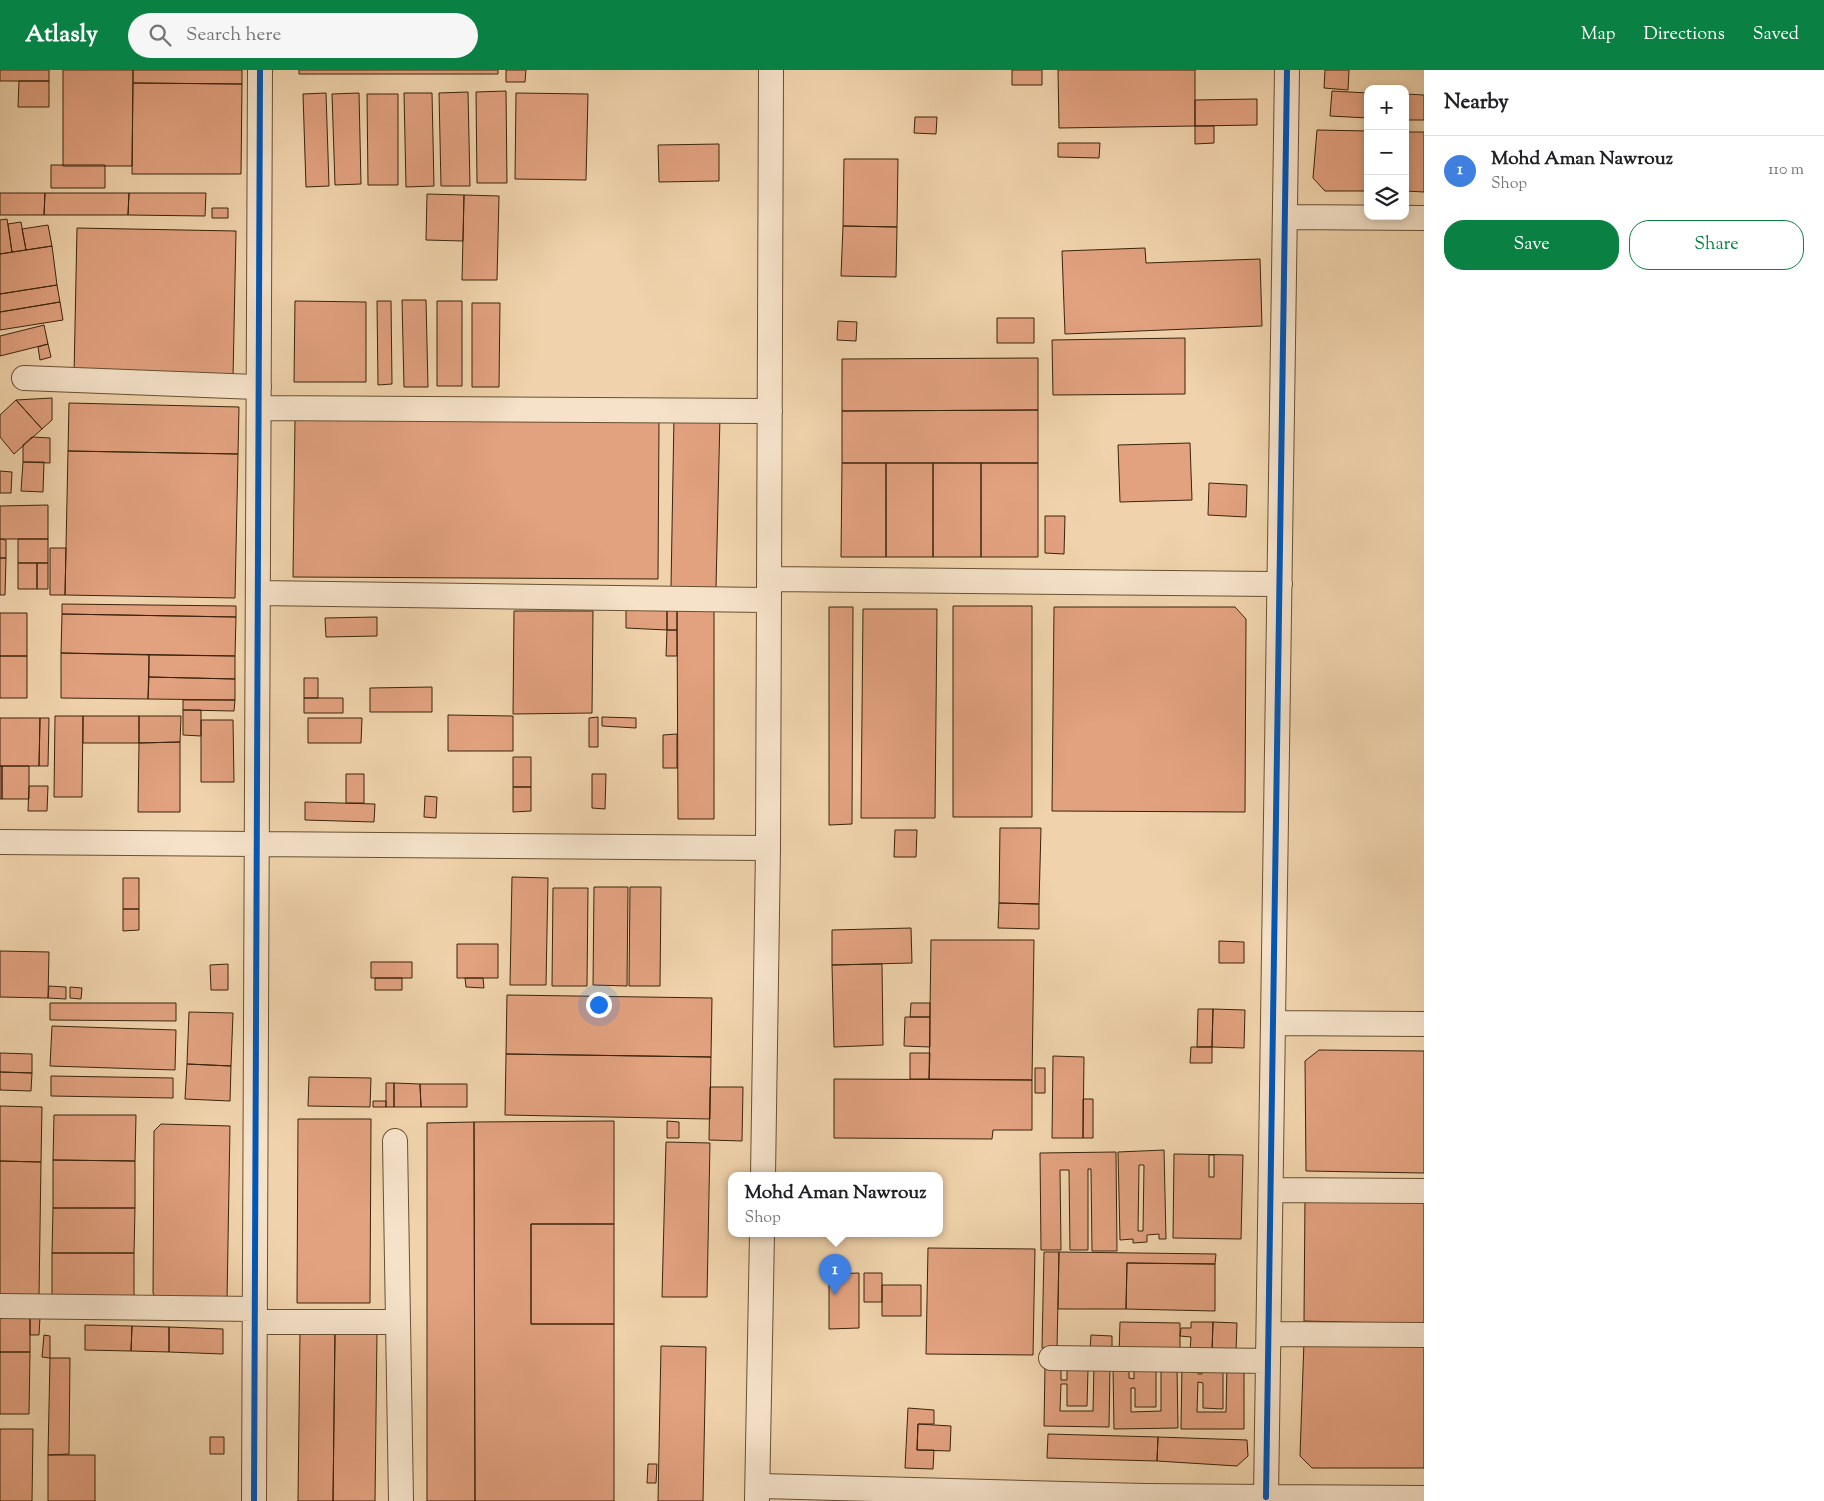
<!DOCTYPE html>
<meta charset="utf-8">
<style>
:root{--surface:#fff;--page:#f6f6f6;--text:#202124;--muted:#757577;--line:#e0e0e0;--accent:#0b8043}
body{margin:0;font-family:"Sorts Mill Goudy",serif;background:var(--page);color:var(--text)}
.controls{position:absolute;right:15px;top:15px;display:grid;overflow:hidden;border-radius:10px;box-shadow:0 2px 8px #0003}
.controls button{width:45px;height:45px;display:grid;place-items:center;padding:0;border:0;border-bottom:1px solid var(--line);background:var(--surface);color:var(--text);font:25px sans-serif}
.you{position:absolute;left:598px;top:934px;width:18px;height:18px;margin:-12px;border:4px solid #fff;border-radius:50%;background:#1a73e8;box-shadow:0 0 0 8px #1a73e833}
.badge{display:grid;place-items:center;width:32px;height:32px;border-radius:50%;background:var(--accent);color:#fff;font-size:16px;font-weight:700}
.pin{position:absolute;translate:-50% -41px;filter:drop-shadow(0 1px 2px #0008)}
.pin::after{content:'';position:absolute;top:26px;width:18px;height:15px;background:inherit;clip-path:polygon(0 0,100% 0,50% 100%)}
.popup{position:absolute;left:728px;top:1102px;width:215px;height:65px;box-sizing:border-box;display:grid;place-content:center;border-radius:10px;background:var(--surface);filter:drop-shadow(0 1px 4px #0005);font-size:16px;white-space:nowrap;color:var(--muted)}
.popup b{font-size:19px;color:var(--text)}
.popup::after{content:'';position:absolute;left:50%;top:100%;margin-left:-10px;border:10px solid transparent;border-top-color:var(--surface)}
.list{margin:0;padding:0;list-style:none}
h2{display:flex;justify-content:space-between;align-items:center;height:65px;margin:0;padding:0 20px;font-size:21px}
h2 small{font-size:16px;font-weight:400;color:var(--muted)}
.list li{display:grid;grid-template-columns:32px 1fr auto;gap:15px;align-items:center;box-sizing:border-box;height:70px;padding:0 20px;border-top:1px solid var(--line)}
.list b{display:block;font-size:19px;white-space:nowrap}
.list p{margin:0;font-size:16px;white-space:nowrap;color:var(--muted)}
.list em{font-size:16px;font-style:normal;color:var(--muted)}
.actions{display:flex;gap:10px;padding:15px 20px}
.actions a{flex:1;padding:11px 0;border:1px solid var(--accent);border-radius:20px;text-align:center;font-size:18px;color:var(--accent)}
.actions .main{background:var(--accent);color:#fff}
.icon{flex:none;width:28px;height:28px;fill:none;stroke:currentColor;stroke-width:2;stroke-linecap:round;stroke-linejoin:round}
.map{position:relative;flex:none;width:1424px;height:1431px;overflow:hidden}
header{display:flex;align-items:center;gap:30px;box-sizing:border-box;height:70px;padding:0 25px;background:var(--accent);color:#fff}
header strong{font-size:24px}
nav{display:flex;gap:28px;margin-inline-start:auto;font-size:18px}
.search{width:350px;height:45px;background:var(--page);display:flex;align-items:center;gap:12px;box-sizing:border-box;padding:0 18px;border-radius:28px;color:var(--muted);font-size:19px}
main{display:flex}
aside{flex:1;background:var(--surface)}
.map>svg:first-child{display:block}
.building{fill:#e2a17f;stroke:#3a240b;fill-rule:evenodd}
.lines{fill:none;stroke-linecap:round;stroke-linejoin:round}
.minor-casing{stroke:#685033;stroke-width:26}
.minor{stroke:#f5e2c9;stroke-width:24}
.cycleway-casing{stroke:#f5e2c9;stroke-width:9}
.cycleway{stroke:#0057b8;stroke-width:6}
</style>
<header>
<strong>Atlasly</strong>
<div class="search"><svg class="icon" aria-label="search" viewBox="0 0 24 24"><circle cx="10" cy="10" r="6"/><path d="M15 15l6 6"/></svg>Search here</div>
<nav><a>Map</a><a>Directions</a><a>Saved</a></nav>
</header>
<main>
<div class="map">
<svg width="1424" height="1431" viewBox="0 0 1424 1431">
<rect width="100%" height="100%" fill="#f0d3ac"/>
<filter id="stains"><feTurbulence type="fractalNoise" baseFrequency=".004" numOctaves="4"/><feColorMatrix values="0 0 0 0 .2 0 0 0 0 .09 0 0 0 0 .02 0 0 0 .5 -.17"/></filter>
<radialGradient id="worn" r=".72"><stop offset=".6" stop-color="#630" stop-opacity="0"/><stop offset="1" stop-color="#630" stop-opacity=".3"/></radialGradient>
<path class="building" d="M 0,0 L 49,0 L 49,11 L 0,11 Z
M 63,0 L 133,0 L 132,96 L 63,96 Z
M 133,0 L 242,0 L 242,14 L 133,13 Z
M 299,0 L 498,0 L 498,4 L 299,4 Z
M 506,0 L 526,0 L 525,12 L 506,12 Z
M 1012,0 L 1042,0 L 1042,15 L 1012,15 Z
M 1058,0 L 1195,0 L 1195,56 L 1059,58 Z
M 1325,0 L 1349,0 L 1348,20 L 1324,18 Z
M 19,11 L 49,11 L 49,37 L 18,37 Z
M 133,13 L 242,14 L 241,104 L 132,104 Z
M 506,21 L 507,113 L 477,113 L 476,22 Z
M 1332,21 L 1368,23 L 1368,48 L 1330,46 Z
M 468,22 L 470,116 L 441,116 L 439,23 Z
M 326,23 L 329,116 L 306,117 L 303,24 Z
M 359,23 L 361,114 L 335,115 L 332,24 Z
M 404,23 L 432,23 L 434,116 L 406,117 Z
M 516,23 L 588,24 L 586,110 L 515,109 Z
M 367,24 L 398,24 L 398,115 L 368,115 Z
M 1405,24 L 1424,25 L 1424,50 L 1405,50 Z
M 1257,29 L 1257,55 L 1195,56 L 1195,30 Z
M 915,47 L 937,47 L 936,64 L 914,63 Z
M 1195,56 L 1214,56 L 1214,73 L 1195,74 Z
M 1317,60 L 1368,61 L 1368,121 L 1325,121 L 1313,108 Z
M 1405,62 L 1424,62 L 1424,122 L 1405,121 Z
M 1058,73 L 1100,73 L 1099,88 L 1058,87 Z
M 719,74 L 719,111 L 659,112 L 658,75 Z
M 844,89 L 898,89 L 897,157 L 843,156 Z
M 51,95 L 105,95 L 105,118 L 51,118 Z
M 0,123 L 45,123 L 44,145 L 0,145 Z
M 45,123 L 129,123 L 128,145 L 44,145 Z
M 129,123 L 206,123 L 205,146 L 128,145 Z
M 427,124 L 464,125 L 463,171 L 426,170 Z
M 464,125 L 499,126 L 497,210 L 462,210 Z
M 212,138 L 228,138 L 228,148 L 212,148 Z
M 7,149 L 12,182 L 0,184 L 0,150 Z
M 21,152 L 26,180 L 12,182 L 8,154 Z
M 48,155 L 52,176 L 26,180 L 22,159 Z
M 843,156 L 897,157 L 896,207 L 841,206 Z
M 77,158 L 236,161 L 233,308 L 74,306 Z
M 52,176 L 57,215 L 0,224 L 0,184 Z
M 1145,178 L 1146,193 L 1260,189 L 1262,256 L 1065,264 L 1062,181 Z
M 57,215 L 60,232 L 0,242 L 0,224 Z
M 402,230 L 426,230 L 428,317 L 404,317 Z
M 295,231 L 366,232 L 366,312 L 294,312 Z
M 377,231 L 391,231 L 392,314 L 378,315 Z
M 437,231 L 462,231 L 462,316 L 437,316 Z
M 60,232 L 63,250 L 0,260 L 0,242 Z
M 472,233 L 500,233 L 499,317 L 472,317 Z
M 997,248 L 1034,248 L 1034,273 L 997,273 Z
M 838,251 L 857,252 L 856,271 L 837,270 Z
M 44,255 L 48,274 L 0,286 L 0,266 Z
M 1185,268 L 1185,324 L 1053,325 L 1052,270 Z
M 48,274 L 51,287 L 40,290 L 38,277 Z
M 1038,288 L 1038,340 L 842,341 L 842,289 Z
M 52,328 L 52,350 L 42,359 L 16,330 Z
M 16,330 L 42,359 L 14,384 L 0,367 L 0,345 Z
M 69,333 L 239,337 L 238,384 L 68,381 Z
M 1038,340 L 1038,393 L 842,393 L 842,341 Z
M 674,346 L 720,346 L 716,518 L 671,517 Z
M 295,349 L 659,351 L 658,509 L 293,507 Z
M 32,367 L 50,368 L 50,393 L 23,392 L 23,375 Z
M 1190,373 L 1192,430 L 1120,432 L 1118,375 Z
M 68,381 L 238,384 L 235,528 L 65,525 Z
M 23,392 L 44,392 L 43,422 L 21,421 Z
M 842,393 L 886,393 L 886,487 L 841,487 Z
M 886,393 L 933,393 L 933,487 L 886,487 Z
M 933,393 L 981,393 L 981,487 L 933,487 Z
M 981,393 L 1038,393 L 1038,487 L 981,487 Z
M 0,401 L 12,402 L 11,423 L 0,423 Z
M 1209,413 L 1247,415 L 1246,447 L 1208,445 Z
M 48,435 L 48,469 L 0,469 L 0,436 Z
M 1045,446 L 1065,446 L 1064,484 L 1045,483 Z
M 0,469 L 6,470 L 6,488 L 0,488 Z
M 18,469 L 48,469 L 48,493 L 18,493 Z
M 50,478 L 66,478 L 65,525 L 50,525 Z
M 0,488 L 6,488 L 5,525 L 0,525 Z
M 18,493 L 37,493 L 37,519 L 18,519 Z
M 37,493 L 48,493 L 48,519 L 37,519 Z
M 62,534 L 236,536 L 236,547 L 62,544 Z
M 953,536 L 1032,536 L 1032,747 L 953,747 Z
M 626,537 L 667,538 L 667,560 L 626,558 Z
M 829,537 L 853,537 L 852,754 L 829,755 Z
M 1054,537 L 1235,537 L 1246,549 L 1245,742 L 1052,741 Z
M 667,538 L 677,538 L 677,560 L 667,560 Z
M 677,538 L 714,538 L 714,749 L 678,749 Z
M 863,539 L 937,539 L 935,748 L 861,748 Z
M 514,541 L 593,541 L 592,643 L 513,644 Z
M 0,543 L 27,543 L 27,586 L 0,586 Z
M 62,544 L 236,547 L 235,586 L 61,583 Z
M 377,547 L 377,566 L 326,567 L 325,548 Z
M 667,560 L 677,560 L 677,586 L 666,586 Z
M 61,583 L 149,585 L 148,629 L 61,628 Z
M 149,585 L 235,586 L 235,609 L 149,607 Z
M 0,586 L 27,586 L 27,628 L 0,628 Z
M 149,607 L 235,609 L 235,630 L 148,629 Z
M 304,608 L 318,608 L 318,628 L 304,628 Z
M 432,617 L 432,642 L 370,642 L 370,618 Z
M 304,628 L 343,628 L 343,643 L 304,643 Z
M 183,630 L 235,630 L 234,641 L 183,640 Z
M 183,640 L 201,640 L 201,666 L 183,665 Z
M 448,645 L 513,646 L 513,681 L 448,681 Z
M 55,646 L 83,646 L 82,727 L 54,727 Z
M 83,646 L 139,646 L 139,673 L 83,673 Z
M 139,646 L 181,646 L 180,672 L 139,673 Z
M 598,647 L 598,677 L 589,677 L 589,648 Z
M 602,647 L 636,648 L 636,658 L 602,656 Z
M 0,648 L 40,648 L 39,696 L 0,696 Z
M 40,648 L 49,648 L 48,696 L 39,696 Z
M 308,648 L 362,648 L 361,673 L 308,673 Z
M 201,650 L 233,650 L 234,712 L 201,712 Z
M 677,664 L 677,698 L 663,698 L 663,665 Z
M 180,672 L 180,742 L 138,742 L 139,673 Z
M 513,687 L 531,687 L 531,717 L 513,717 Z
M 0,696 L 2,696 L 2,729 L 0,729 Z
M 2,696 L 29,696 L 29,729 L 2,729 Z
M 346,704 L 364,704 L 364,733 L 346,733 Z
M 592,704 L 606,704 L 605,739 L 592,738 Z
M 29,716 L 48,716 L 47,741 L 28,741 Z
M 513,717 L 531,717 L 531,741 L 513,742 Z
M 425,726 L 437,727 L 436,748 L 424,747 Z
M 305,732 L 375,734 L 374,752 L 305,750 Z
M 1000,758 L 1041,758 L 1039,834 L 999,833 Z
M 895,760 L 917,760 L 916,787 L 894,787 Z
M 512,807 L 548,808 L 546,915 L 510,915 Z
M 123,808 L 139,808 L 139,839 L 123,839 Z
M 594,817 L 628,817 L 627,916 L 593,915 Z
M 630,817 L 661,817 L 660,916 L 629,916 Z
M 553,818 L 588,818 L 587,916 L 552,916 Z
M 999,833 L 1039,834 L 1039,859 L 998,858 Z
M 123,839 L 139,839 L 139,860 L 123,861 Z
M 911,858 L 912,893 L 832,895 L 832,860 Z
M 931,870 L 1034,870 L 1032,1010 L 929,1009 Z
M 1219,871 L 1244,872 L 1244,893 L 1219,893 Z
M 457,874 L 498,874 L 498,908 L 457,908 Z
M 0,881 L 49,882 L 48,928 L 0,927 Z
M 371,892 L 412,892 L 412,908 L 371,908 Z
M 228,894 L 228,920 L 211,920 L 210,895 Z
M 882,894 L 883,975 L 834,977 L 832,895 Z
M 375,908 L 402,908 L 402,920 L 375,920 Z
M 465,908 L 483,908 L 484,918 L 466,917 Z
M 49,916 L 66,917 L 66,929 L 48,928 Z
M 70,917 L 82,918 L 81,929 L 70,928 Z
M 507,925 L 712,928 L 711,987 L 506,984 Z
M 50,933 L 176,933 L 176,951 L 50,950 Z
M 911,933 L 930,933 L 930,947 L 910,947 Z
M 1198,939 L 1213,939 L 1212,977 L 1197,977 Z
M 1213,939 L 1245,940 L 1244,978 L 1212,977 Z
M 189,942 L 233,943 L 231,996 L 187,994 Z
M 905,947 L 930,947 L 930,977 L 904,976 Z
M 52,956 L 176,960 L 175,1000 L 50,996 Z
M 1191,977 L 1212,977 L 1212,993 L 1190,993 Z
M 1319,980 L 1424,981 L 1424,1103 L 1306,1101 L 1305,991 Z
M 0,983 L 32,984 L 32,1003 L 0,1002 Z
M 910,983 L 930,983 L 929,1009 L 910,1009 Z
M 506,984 L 711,987 L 710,1049 L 505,1045 Z
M 1053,986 L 1084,987 L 1083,1068 L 1052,1068 Z
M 187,994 L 231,996 L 230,1031 L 185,1029 Z
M 1035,998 L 1045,998 L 1045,1023 L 1035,1023 Z
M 0,1002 L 32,1003 L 31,1021 L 0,1020 Z
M 51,1006 L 173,1008 L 173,1028 L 51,1026 Z
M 309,1007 L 371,1008 L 370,1037 L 308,1036 Z
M 834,1009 L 1032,1010 L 1032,1060 L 993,1060 L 992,1069 L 834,1068 Z
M 386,1013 L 394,1013 L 394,1037 L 386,1037 Z
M 394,1013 L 420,1014 L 421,1037 L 394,1037 Z
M 420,1014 L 467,1014 L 467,1037 L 421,1037 Z
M 710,1017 L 743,1017 L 742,1071 L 709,1070 Z
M 1083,1029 L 1093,1029 L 1093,1068 L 1083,1068 Z
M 373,1031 L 386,1031 L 386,1037 L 373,1037 Z
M 0,1036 L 42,1037 L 41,1092 L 0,1091 Z
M 54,1045 L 136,1045 L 135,1091 L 53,1090 Z
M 298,1049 L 371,1049 L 370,1233 L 297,1233 Z
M 614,1051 L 614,1154 L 531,1154 L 531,1254 L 614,1254 L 614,1431 L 475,1431 L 474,1052 Z
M 667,1051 L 679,1052 L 679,1068 L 667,1068 Z
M 474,1052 L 475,1431 L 427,1431 L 427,1053 Z
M 161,1054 L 230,1056 L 227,1231 L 157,1230 L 153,1223 L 154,1061 Z
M 666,1072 L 710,1073 L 707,1227 L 662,1227 Z
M 1164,1080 L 1166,1169 L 1159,1169 L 1159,1164 L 1147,1165 L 1147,1172 L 1133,1173 L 1133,1169 L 1120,1170 L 1118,1082 ZM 1139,1095 L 1144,1095 L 1143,1161 L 1138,1161 Z
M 1116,1082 L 1117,1181 L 1092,1181 L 1091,1099 L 1088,1099 L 1088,1180 L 1070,1180 L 1069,1100 L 1060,1100 L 1061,1180 L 1041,1180 L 1040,1083 Z
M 1174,1084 L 1243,1085 L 1241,1169 L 1173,1168 ZM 1209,1085 L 1214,1085 L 1214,1107 L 1209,1107 Z
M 53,1090 L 135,1091 L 135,1138 L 53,1138 Z
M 0,1091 L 41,1092 L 39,1227 L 0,1227 Z
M 1305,1126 L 1424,1128 L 1424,1254 L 1304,1251 Z
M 53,1138 L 135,1138 L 134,1183 L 52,1183 Z
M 531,1154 L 614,1154 L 614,1254 L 531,1254 Z
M 928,1178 L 1035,1179 L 1033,1285 L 926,1284 Z
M 1044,1182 L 1059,1182 L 1057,1279 L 1042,1278 Z
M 1059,1182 L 1216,1184 L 1215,1194 L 1127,1193 L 1126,1239 L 1058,1239 Z
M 52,1183 L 134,1183 L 134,1229 L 52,1228 Z
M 1127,1193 L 1215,1194 L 1215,1241 L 1126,1239 Z
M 859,1203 L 859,1258 L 829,1259 L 829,1204 Z
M 864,1203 L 882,1203 L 882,1232 L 864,1232 Z
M 882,1215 L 921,1215 L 921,1246 L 882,1246 Z
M 0,1245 L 30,1245 L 30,1282 L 0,1282 Z
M 30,1245 L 40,1247 L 39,1265 L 30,1265 Z
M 1120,1252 L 1180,1253 L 1180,1286 L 1119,1284 Z
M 1191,1252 L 1213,1252 L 1212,1282 L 1190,1281 L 1191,1267 L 1180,1266 L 1181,1258 L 1191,1258 Z
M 1213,1252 L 1237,1253 L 1236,1282 L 1212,1282 Z
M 85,1255 L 132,1256 L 131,1281 L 85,1280 Z
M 132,1256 L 169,1257 L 169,1282 L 131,1281 Z
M 169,1257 L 223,1259 L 223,1284 L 169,1282 Z
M 300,1261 L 335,1262 L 333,1431 L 298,1431 Z
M 335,1262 L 377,1262 L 375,1431 L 333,1431 Z
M 44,1265 L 50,1266 L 50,1288 L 42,1287 Z
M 1091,1265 L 1112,1266 L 1112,1281 L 1090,1280 Z
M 1304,1271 L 1424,1272 L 1424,1398 L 1312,1398 L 1300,1386 Z
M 661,1276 L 706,1277 L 703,1431 L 658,1431 Z
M 0,1282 L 30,1282 L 29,1344 L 0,1344 Z
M 50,1288 L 70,1288 L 69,1384 L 48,1385 Z
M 1202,1293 L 1223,1293 L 1223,1339 L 1203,1338 L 1203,1313 L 1198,1312 L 1197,1342 L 1226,1342 L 1227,1294 L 1244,1294 L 1244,1359 L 1181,1359 L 1182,1294 L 1199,1294 L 1198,1304 L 1202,1304 Z
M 1094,1294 L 1110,1295 L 1109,1357 L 1044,1356 L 1045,1296 L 1061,1296 L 1061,1310 L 1067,1310 L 1067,1299 L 1088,1299 L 1087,1336 L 1067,1336 L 1067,1314 L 1061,1314 L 1060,1341 L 1093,1341 Z
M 1113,1297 L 1129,1297 L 1129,1308 L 1134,1309 L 1134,1298 L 1156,1297 L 1156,1337 L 1135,1337 L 1135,1318 L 1131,1318 L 1131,1342 L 1161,1341 L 1161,1297 L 1177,1297 L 1178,1358 L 1114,1359 Z
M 908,1338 L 934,1340 L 934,1354 L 918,1354 L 917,1380 L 934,1380 L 933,1399 L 905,1398 Z
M 918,1354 L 951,1356 L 950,1381 L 917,1380 Z
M 0,1359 L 33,1359 L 32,1431 L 0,1431 Z
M 1048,1364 L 1158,1367 L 1157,1391 L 1047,1388 Z
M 210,1367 L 224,1367 L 224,1384 L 210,1384 Z
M 1158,1367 L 1247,1370 L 1248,1386 L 1237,1396 L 1157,1391 Z
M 48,1385 L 95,1385 L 95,1431 L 48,1431 Z
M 648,1394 L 657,1394 L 656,1413 L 647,1413 Z"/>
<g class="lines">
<defs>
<path id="minor" d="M 1285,147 L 1424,148
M 24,308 L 259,317
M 259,338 L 770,341
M 769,509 L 1280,514
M 258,523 L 769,530
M 0,772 L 768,778
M 1273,953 L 1424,954
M 395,1071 L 401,1431
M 763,1106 L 768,778 L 771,0
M 1271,1120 L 1424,1121
M 0,1236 L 255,1239
M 255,1252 L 398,1252
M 1269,1264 L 1424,1265
M 1051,1288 L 1268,1291
M 758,1416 L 1145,1426 L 1424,1428
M 1266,1427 L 1287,0
M 254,1431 L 260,0
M 757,1431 L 762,1164"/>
</defs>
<use href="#minor" class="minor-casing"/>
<use href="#minor" class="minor"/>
<defs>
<path id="cycleway" d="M 1266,1427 L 1287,0
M 254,1431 L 260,0"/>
</defs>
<use href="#cycleway" class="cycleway-casing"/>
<use href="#cycleway" class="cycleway"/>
</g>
<rect width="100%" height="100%" filter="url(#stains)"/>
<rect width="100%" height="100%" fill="url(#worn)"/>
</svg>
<div class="controls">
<button>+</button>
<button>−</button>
<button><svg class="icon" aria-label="layers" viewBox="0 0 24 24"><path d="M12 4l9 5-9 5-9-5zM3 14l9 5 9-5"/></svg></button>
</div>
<div class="you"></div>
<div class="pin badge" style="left:835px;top:1225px;background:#3f7fe0">1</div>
<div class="popup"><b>Mohd Aman Nawrouz</b>Shop</div>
</div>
<aside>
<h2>Nearby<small></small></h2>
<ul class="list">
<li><span class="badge" style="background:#3f7fe0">1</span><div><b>Mohd Aman Nawrouz</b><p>Shop</p></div><em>110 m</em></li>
</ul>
<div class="actions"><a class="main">Save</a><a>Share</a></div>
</aside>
</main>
